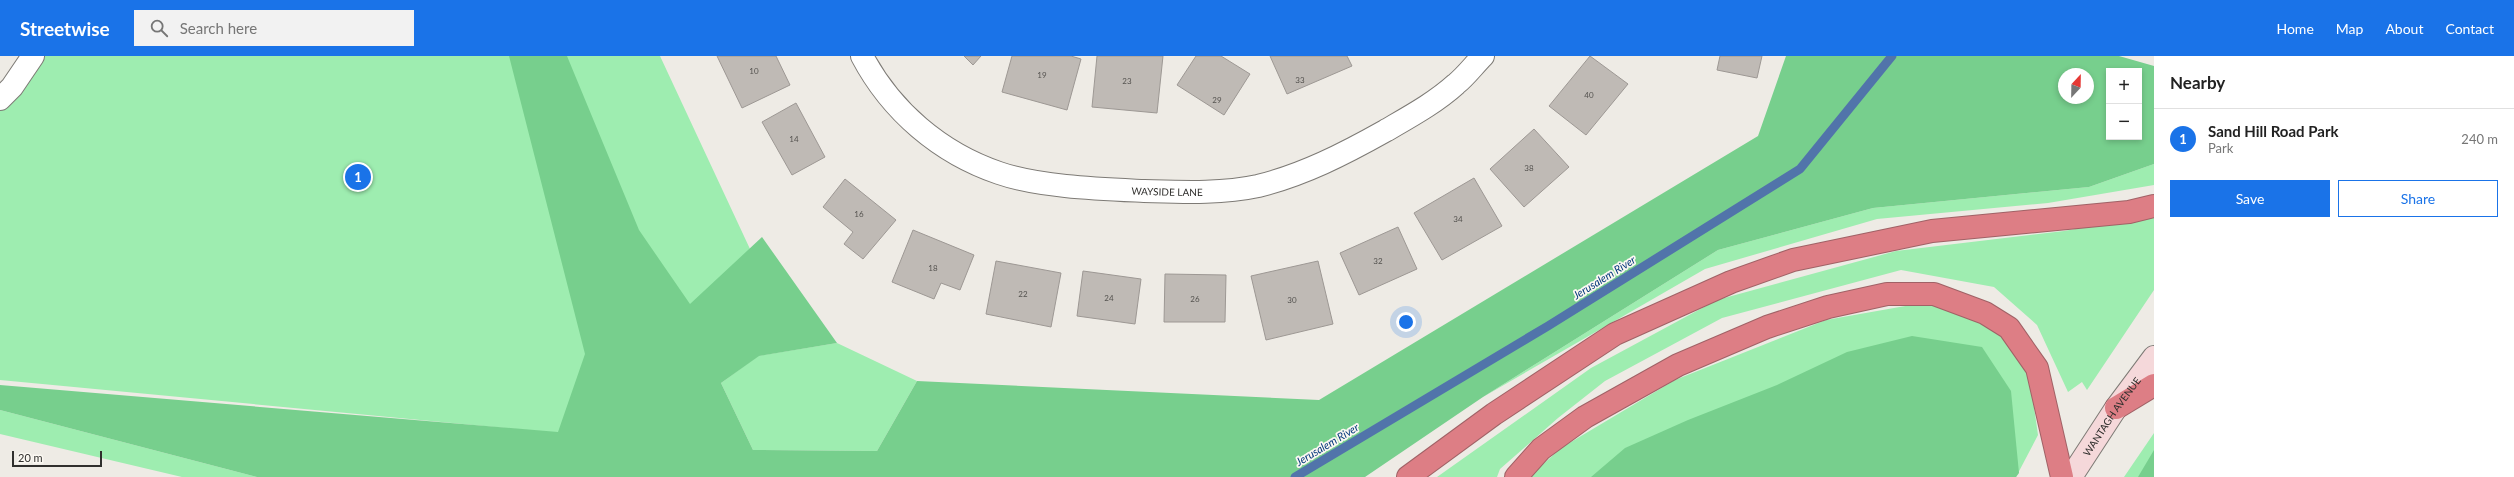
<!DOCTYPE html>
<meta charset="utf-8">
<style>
:root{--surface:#fff;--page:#f2f2f2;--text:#222;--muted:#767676;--line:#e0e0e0;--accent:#1a73e8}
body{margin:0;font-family:Lato,sans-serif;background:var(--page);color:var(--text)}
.controls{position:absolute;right:12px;top:12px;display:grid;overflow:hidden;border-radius:0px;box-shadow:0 2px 6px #0003}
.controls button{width:36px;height:36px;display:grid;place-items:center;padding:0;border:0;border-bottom:1px solid var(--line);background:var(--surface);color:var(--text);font:20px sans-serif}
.compass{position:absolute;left:2058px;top:12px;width:36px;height:36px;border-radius:50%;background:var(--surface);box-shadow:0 2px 6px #0003;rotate:22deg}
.scale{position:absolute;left:12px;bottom:10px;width:90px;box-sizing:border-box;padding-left:4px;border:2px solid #302f2d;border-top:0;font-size:11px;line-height:14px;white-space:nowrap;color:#302f2d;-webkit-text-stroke:3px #fbf8f2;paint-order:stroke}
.you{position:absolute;left:1406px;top:266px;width:14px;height:14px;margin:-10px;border:3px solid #fff;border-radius:50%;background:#1a73e8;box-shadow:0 0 0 6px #1a73e833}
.badge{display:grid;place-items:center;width:26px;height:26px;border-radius:50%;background:var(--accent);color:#fff;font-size:13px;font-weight:700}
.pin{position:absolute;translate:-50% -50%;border:2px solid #fff;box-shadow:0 1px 4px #0006}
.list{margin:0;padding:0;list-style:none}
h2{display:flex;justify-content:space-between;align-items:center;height:52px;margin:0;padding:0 16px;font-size:17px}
h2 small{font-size:13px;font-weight:400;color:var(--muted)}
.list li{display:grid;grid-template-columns:26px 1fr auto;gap:12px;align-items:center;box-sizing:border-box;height:60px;padding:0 16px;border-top:1px solid var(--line)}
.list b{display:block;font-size:15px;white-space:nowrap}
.list p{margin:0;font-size:13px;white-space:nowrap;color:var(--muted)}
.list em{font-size:13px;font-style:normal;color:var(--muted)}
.actions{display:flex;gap:8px;padding:12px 16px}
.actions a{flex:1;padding:9px 0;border:1px solid var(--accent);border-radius:0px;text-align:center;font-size:14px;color:var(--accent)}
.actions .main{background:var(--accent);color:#fff}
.icon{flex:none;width:22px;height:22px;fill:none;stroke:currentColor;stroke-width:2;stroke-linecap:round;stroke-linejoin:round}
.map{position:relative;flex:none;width:2154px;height:421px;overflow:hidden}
header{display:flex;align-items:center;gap:24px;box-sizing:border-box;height:56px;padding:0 20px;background:var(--accent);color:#fff}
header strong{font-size:19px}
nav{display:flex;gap:22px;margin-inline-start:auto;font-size:14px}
.search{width:280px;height:36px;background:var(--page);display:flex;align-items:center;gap:10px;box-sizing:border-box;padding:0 14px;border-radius:0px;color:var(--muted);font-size:15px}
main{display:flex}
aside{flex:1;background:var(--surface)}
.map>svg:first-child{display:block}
.green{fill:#9eedb0}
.forest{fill:#77cf8d;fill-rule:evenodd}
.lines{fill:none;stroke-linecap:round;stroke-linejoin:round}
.stream{stroke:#5174aa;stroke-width:9}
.building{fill:#bfbab5;stroke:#9d9894}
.minor-casing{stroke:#7d7a75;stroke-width:24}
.secondary-casing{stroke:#7d7a75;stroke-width:24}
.motorway-casing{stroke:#a06266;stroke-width:24}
.minor{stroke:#fff;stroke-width:22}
.secondary{stroke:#f5d8da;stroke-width:22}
.motorway{stroke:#dd7e85;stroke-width:22}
.labels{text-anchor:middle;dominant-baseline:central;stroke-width:3.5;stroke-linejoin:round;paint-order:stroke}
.number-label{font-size:8px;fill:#54524f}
.street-label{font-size:10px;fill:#302f2d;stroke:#fbf8f2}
.water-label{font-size:11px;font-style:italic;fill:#05387c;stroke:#fbf8f2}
</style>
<header>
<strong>Streetwise</strong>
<div class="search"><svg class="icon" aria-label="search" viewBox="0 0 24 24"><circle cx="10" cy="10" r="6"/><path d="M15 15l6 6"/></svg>Search here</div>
<nav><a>Home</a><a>Map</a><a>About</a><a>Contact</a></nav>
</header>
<main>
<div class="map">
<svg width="2154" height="421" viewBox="0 0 2154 421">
<rect width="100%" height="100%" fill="#eeebe5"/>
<path class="green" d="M 38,0 L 660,0 L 750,193 L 558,377 L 0,324 L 0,50 Z
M 2154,108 L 2154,129 L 2048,147 L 1877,163 L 1705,213 L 1483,341 L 1718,194 L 1873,152 L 2089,131 Z
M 2154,159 L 2154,234 L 2087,334 L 2082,326 L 2068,336 L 2037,269 L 1994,231 L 1901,214 L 1722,262 L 1605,325 L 1558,362 L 1500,413 L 1497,421 L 1437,421 L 1591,312 L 1717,244 L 1896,195 L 2064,175 Z
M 1928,246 L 2001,275 L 2030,323 L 2038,379 L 2016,421 L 1529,421 L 1561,392 L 1675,324 L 1826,264 Z
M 837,287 L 917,325 L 877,395 L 753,394 L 721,327 L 758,300 Z
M 0,354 L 257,421 L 182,421 L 0,378 Z
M 2154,377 L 2154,421 L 2124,421 Z"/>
<path class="forest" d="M 509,0 L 567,0 L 639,174 L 690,248 L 762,181 L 837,287 L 759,300 L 721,327 L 753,394 L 877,395 L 917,325 L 1319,344 L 1758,80 L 1786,0 L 2119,0 L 2154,10 L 2154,108 L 2089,131 L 1873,152 L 1718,194 L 1483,341 L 1365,421 L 257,421 L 0,354 L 0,329 L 558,376 L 585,298 ZM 2109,15 L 2139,15 L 2139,81 L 2109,81 ZM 2064,18 L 2088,18 L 2088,42 L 2064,42 Z
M 1912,280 L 1982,291 L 2011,335 L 2019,417 L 2016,421 L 1591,421 L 1625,392 L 1688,364 L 1777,329 L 1847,296 Z
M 2154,394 L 2154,421 L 2138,421 Z"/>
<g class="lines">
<path class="stream" d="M 1295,421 L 1548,270 L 1800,113 L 1892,0"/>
</g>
<path class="building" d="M 717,0 L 776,0 L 790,29 L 742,52 Z
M 964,0 L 981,0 L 973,9 Z
M 1012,0 L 1071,0 L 1081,3 L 1067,54 L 1002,36 Z
M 1097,0 L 1163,0 L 1157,57 L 1092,51 Z
M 1196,0 L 1221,0 L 1250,18 L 1224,59 L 1177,29 Z
M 1270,0 L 1347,0 L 1352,10 L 1287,38 Z
M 1590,0 L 1628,28 L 1586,79 L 1549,50 Z
M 1720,0 L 1762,0 L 1757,22 L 1717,14 Z
M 796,47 L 825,101 L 792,119 L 762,66 Z
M 1534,73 L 1569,111 L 1524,151 L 1490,113 Z
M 1474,122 L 1502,170 L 1442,204 L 1414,157 Z
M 845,123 L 896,164 L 863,203 L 844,188 L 853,176 L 823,151 Z
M 1398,171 L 1417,213 L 1359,239 L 1340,197 Z
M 913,174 L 974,199 L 960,234 L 941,227 L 934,243 L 892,226 Z
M 996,205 L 1061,217 L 1051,271 L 986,258 Z
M 1318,205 L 1333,268 L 1266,284 L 1251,220 Z
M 1083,215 L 1141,223 L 1135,268 L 1077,260 Z
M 1165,218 L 1226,219 L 1225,266 L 1164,266 Z"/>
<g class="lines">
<defs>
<g id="minor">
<path id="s1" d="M 862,0 C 891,55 940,97 999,117 C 1039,131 1101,133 1144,135 C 1181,136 1221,138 1258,130 C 1303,119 1344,98 1385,75 C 1409,61 1435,47 1456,28 C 1466,20 1474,9 1483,0"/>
<path d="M 0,43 L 12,31 L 33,0"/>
</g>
<g id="secondary">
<path id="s2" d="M 2071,421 L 2116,352 L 2154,301"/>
</g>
<path id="motorway" d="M 2116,352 L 2154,329
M 1408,421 L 1494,358 L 1615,278 L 1731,226 L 1793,204 L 1932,175 L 2129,156 L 2154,150
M 1516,421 L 1541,393 L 1585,361 L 1678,309 L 1767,271 L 1828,251 L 1887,238 L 1934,238 L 1985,257 L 2009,272 L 2037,312 L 2062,421"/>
</defs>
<use href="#minor" class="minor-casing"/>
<use href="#secondary" class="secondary-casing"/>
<use href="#motorway" class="motorway-casing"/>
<use href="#minor" class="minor"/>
<use href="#secondary" class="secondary"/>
<use href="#motorway" class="motorway"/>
</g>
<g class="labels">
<g class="number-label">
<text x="754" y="15">10</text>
<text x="1042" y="19">19</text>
<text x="1300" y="24">33</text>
<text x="1127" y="25">23</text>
<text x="1589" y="39">40</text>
<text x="1217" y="44">29</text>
<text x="794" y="83">14</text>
<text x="1529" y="112">38</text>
<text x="859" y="158">16</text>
<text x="1458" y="163">34</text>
<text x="1378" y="205">32</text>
<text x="933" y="212">18</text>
<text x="1023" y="238">22</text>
<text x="1109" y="242">24</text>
<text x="1195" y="243">26</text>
<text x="1292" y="244">30</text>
</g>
<g class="street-label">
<text stroke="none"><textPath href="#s1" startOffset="354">WAYSIDE LANE</textPath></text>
<text stroke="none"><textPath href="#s2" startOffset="73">WANTAGH AVENUE</textPath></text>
</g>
<g class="water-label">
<text transform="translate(1604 221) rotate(-32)">Jerusalem River</text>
<text transform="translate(1327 388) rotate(-31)">Jerusalem River</text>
</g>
</g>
</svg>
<div class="controls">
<button>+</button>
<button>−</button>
</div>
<svg class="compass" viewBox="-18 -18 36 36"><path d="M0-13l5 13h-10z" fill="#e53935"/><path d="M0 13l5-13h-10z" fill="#767676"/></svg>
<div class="scale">20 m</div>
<div class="you"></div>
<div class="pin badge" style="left:358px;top:121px">1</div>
</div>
<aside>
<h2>Nearby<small></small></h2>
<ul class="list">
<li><span class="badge">1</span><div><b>Sand Hill Road Park</b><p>Park</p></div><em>240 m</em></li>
</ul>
<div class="actions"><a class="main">Save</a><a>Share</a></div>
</aside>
</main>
